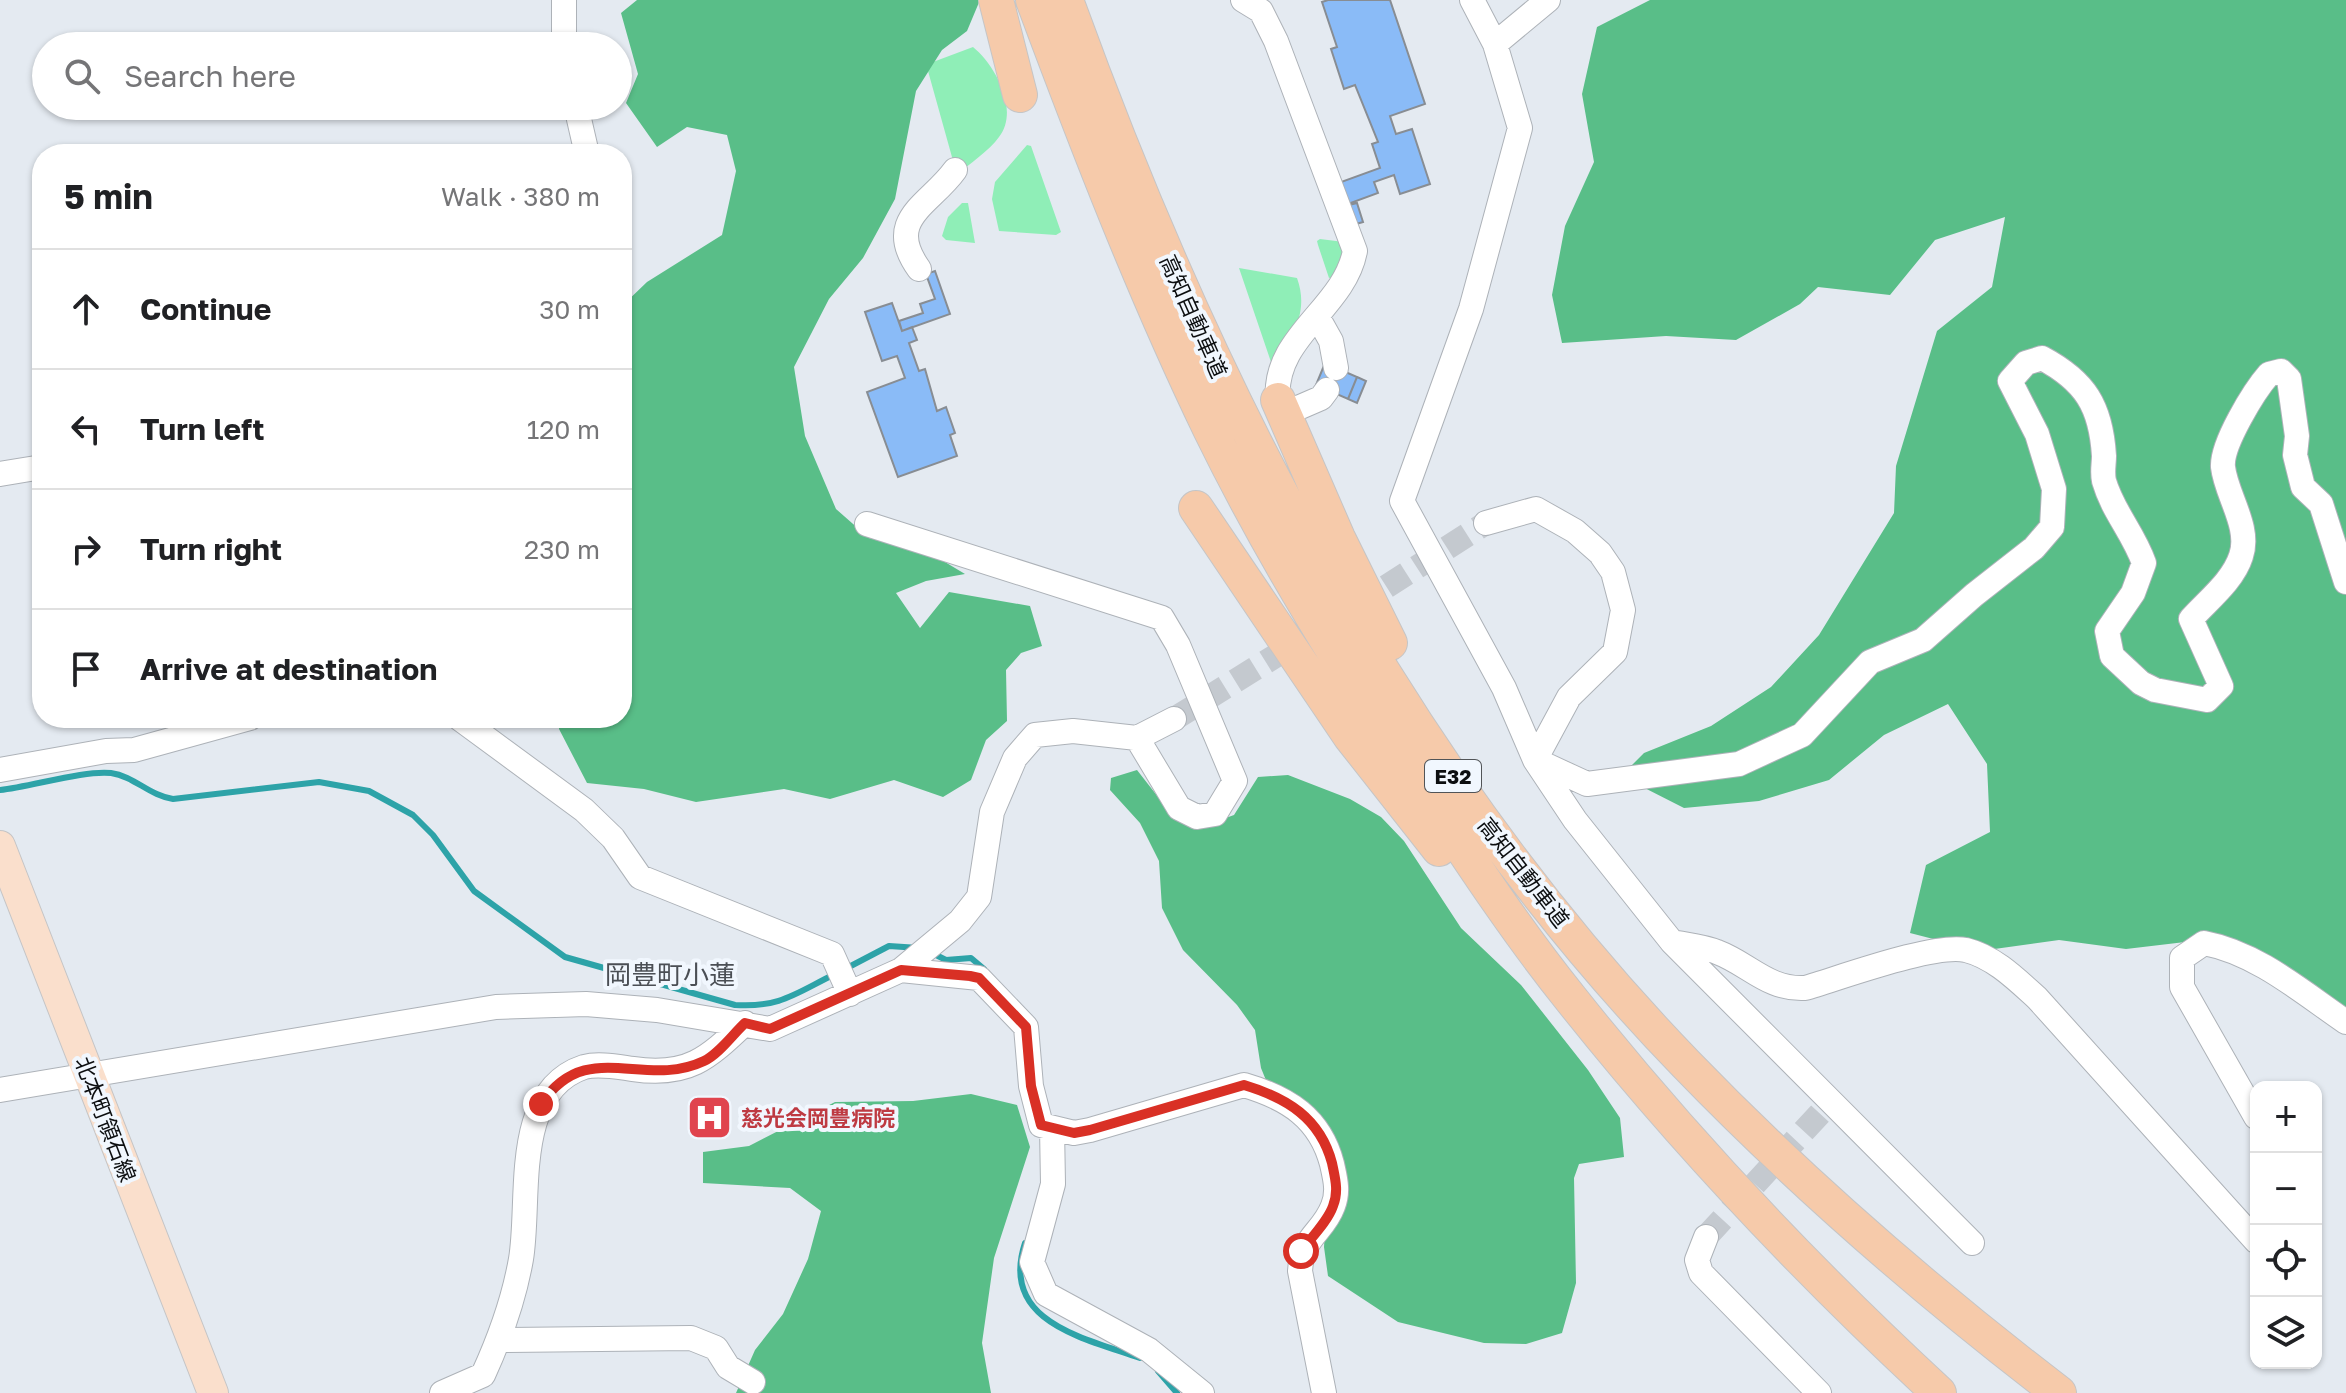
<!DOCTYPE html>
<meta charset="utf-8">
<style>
:root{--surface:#fff;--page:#f2f2f2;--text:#202124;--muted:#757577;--line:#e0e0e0}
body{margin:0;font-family:"Golos Text","Noto Sans JP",sans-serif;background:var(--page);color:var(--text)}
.controls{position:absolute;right:24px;bottom:24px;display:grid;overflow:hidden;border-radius:16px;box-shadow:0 2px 6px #0004}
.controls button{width:72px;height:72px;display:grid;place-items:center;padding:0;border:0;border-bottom:2px solid var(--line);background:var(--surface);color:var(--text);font:40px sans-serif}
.stop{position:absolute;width:24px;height:24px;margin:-18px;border:6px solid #d93025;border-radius:50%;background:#fff}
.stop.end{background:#d93025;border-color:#fff;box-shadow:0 2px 8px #0008}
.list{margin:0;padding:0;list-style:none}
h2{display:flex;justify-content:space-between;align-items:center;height:104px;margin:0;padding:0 32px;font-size:34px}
h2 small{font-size:26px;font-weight:400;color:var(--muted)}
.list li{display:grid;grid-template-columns:52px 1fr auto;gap:24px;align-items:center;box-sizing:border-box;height:120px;padding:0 32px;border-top:2px solid var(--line)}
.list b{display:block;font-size:30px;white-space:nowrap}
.list em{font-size:26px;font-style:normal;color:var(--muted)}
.icon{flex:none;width:44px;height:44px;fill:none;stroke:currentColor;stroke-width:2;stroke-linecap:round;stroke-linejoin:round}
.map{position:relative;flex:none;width:2346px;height:1393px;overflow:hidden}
.search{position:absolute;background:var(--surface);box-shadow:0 2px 6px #0004;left:32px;top:32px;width:600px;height:88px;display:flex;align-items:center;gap:20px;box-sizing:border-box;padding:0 28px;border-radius:44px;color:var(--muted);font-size:30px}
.panel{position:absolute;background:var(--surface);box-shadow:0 2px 6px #0004;left:32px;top:144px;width:600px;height:584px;border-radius:32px}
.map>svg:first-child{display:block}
.green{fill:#8feeb7}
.forest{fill:#59be88}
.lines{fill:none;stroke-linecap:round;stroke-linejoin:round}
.stream{stroke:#2da3a8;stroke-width:6}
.building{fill:#8abbf7;stroke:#888d93;stroke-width:2}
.minor-tunnel{stroke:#c4c9cf;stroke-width:24;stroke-dasharray:24 12;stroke-linecap:butt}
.minor-casing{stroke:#adb2b8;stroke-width:26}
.major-casing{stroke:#c5c5c6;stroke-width:32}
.highway-casing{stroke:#c5c5c6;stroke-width:36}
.minor{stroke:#fff;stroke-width:24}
.major{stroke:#fadfcc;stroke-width:30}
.highway{stroke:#f6caaa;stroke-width:34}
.route{stroke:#d93025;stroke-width:10}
.labels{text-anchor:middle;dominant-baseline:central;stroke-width:8;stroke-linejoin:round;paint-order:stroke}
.shield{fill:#f1f7fe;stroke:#515457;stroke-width:2}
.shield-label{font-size:20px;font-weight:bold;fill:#0c0e10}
.street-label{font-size:22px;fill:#0c0e10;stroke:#f1f7fe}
.health-label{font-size:22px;font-weight:bold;fill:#be3a42;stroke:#f1f7fe;text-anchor:start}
.quarter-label{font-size:26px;fill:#4b4f55;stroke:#f1f7fe}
</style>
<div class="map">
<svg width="2346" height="1393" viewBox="0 0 2346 1393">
<rect width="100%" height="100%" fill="#e4eaf1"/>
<path class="green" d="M 973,47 C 995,65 1020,110 999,137 C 989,151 970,163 957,175 L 928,71 L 933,62 Z
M 1027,145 L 1031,146 L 1061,232 L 1056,235 L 999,231 L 992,199 L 995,182 Z
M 962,203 L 968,203 L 975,243 L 946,240 L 942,236 L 948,217 Z
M 1320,239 L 1344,242 L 1347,252 L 1333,277 L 1329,278 L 1318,245 L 1317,241 Z
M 1239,268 L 1297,278 C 1309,311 1294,338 1271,362 Z"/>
<path class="forest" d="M 637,0 L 980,0 L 967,31 L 942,50 L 916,91 L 895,199 L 863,258 L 829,299 L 794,367 L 805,436 L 836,509 L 869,538 L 925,550 L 965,574 L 926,581 L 896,593 L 920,628 L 949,592 L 1030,606 L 1042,646 L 1021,653 L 1006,670 L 1007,721 L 986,740 L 971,780 L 943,797 L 894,780 L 830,799 L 784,789 L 696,802 L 644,789 L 587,783 L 559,729 L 559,718 L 622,718 L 622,306 L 647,282 L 722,235 L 736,171 L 727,135 L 687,127 L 657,147 L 626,103 L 638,74 L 621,13 Z
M 1650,0 L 2346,0 L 2346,1013 L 2202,940 L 2126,949 L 2059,940 L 1980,951 L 1910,933 L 1926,865 L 1990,832 L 1987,764 L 1948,704 L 1884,735 L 1829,780 L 1759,801 L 1684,808 L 1621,776 L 1644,753 L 1711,726 L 1771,687 L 1819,635 L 1894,513 L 1896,466 L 1937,331 L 1992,287 L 2005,217 L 1935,240 L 1890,295 L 1818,287 L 1800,304 L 1736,340 L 1666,336 L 1562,343 L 1552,295 L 1565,226 L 1594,162 L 1582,94 L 1597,27 Z
M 1137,770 L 1176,820 L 1201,827 L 1234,815 L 1258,777 L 1288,775 L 1350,799 L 1381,817 L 1404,841 L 1461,928 L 1521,985 L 1588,1070 L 1620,1118 L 1624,1157 L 1579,1164 L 1574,1178 L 1576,1283 L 1562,1333 L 1526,1344 L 1484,1343 L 1398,1322 L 1328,1276 L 1324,1247 L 1329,1170 L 1315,1129 L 1279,1112 L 1261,1068 L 1255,1030 L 1237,1005 L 1183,950 L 1162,908 L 1159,861 L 1140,823 L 1110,790 L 1111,778 Z
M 971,1094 L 1017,1105 L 1030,1147 L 994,1258 L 982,1343 L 991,1393 L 736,1393 L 755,1350 L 783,1314 L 808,1259 L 821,1211 L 790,1188 L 703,1183 L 703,1152 L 749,1146 L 835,1102 L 913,1101 Z"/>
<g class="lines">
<path class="stream" d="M 0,790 C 30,787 84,770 111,773 C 134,776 150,796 173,799 L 319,782 L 369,791 L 413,815 L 433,835 L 474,891 L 565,957 L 735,1005 C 780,1008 796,993 835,974
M 930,952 L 946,960 L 971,958 L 984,969
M 845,969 L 889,946 L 919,948
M 1025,1243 C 999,1322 1084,1338 1140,1358
M 1158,1371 L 1177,1393"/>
</g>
<path class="building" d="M 1328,0 L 1390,0 L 1425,104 L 1390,116 L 1396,134 L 1412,129 L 1430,184 L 1400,194 L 1394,175 L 1374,182 L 1378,193 L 1348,204 L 1341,182 L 1380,168 L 1372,144 L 1378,142 L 1355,85 L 1344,89 L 1331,49 L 1337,47 L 1322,2 Z
M 1357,203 L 1363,222 L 1356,224 L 1349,205 Z
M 935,271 L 950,314 L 902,331 L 899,321 L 923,313 L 920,304 L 935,299 L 926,274 Z
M 892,303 L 902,331 L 912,327 L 917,340 L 909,343 L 919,371 L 925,369 L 937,411 L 946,407 L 955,433 L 950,435 L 957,456 L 898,477 L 867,392 L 905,378 L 897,356 L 882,361 L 865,312 Z
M 1325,363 L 1357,377 L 1348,399 L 1316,385 Z
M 1357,377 L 1366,381 L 1357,403 L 1348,399 Z"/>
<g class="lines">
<path class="minor-tunnel" d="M 1356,606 L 1486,523
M 1174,719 L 1301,640
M 1706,1237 L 1826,1107"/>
<defs>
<path id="minor" d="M 564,0 L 564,46
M 1243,0 L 1261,11 L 1276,41 L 1355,251 C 1344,309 1272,337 1278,400
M 1472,0 L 1495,44 L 1520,128 L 1471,309 L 1402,501 L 1504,688 L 1535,760 L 1575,820 L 1672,942 L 1972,1243
M 1495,44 L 1548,0
M 576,106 L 587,154
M 919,269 C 883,219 930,205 955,170
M 1317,316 L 1331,341 L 1336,368
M 1284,414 L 1321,398 L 1327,390
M 0,474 L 42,467
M 1486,523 L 1536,509 L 1575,531 L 1600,553 L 1613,572 L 1623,610 L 1615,652 L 1569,697 L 1535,760
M 867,524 L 1162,618 L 1178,645 L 1235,781 L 1215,814 L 1197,817 L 1179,808 L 1137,738
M 459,718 L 584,810 L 613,838 L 640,877 L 832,954 L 850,994
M 1535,760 L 1587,784 L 1739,764 L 1802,735 L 1870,662 L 1923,640 L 1974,595 L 2034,548 L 2052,527 L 2054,489 L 2037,434 L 2010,381 L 2026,363 L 2042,358 C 2085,381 2101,406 2104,456 C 2104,464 2102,472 2104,481 C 2113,512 2133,532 2144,563 L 2133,593 L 2107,631 L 2112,656 L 2141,683 L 2155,690 L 2207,700 L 2221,686 L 2191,619 C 2208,600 2233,581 2241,556 C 2251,527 2226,495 2223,467 C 2221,445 2254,391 2269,374 L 2281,371 L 2289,379 L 2297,436 L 2295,455 L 2303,487 L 2321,504 L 2346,582
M 0,770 L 106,751 L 134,750 L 250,718
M 1672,942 C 1687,945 1703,946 1717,952 C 1749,964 1768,990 1805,988 C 1840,978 1934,943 1966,950 C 1994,957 2016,979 2037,998 L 2256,1241
M 901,970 L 979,978 L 1026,1027 L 1031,1086 L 1041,1125 L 1074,1133 L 1090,1130 L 1244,1085 C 1288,1098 1320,1118 1332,1164 C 1335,1178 1339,1191 1333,1206 C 1323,1233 1302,1236 1300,1271 L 1324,1393
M 0,1090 L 496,1007 L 586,1004 L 657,1010 L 770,1029 L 901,970 L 960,921 L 979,897 L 992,812 L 1015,758 L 1035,735 L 1073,731 L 1137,738 L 1174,719
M 2256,1117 L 2182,987 L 2182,958 L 2204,943 C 2257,953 2302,992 2346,1022
M 1052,1128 L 1053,1184 L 1032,1262 L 1046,1294 L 1149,1350 L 1202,1393
M 1706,1237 L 1697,1260 L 1701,1273 L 1819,1393
M 499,1340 L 691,1338 L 716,1348 L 728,1367 L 753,1382
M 442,1393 L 483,1375 C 500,1338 514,1299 521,1259 C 531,1200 511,1091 584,1067 C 599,1063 618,1067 633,1069 C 688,1077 707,1059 745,1023"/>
<path id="major" d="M 0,846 L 213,1393"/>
<path id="highway" d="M 996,0 L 1020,95
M 1033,0 C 1087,145 1143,290 1210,429 C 1268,548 1337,661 1411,771 C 1462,848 1513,927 1571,999 C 1683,1140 1807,1271 1939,1393
M 1066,0 C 1206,387 1397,766 1686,1064 C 1802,1184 1927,1292 2059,1393
M 1278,400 L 1338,538 L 1390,643
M 1196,508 L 1350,736 L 1439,849"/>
</defs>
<use href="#minor" class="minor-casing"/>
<use href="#major" class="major-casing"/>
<use href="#highway" class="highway-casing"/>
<use href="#minor" class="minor"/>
<use href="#major" class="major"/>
<use href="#highway" class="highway"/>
</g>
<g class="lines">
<path class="route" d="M 541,1104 C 587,1036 643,1090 704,1061 C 719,1054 733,1034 745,1023 L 770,1029 L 901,970 L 970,976 L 979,978 L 1026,1027 L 1031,1086 L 1041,1125 L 1074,1133 L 1090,1130 L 1244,1085 C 1287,1098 1320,1118 1332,1163 C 1335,1178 1339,1191 1333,1206 C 1328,1221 1311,1238 1301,1251"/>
</g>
<defs>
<symbol id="hospital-square" viewBox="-11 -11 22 22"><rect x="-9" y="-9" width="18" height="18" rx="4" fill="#e0444e" stroke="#f1f7fe"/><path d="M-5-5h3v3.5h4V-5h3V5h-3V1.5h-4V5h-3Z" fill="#fff"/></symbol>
</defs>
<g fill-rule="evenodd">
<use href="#hospital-square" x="684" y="1092" width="51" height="51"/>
</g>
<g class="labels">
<rect class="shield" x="1425" y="760" width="56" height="32" rx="6"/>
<g class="shield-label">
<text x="1453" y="776">E32</text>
</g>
<g class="street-label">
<text transform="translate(1194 316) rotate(66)">高知自動車道</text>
<text transform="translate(1524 872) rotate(52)">高知自動車道</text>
<text transform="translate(106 1119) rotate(69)">北本町領石線</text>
</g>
<g class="health-label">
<text x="741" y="1117">慈光会岡豊病院</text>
</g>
<g class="quarter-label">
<text x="670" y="974">岡豊町小蓮</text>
</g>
</g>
</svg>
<div class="controls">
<button>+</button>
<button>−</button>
<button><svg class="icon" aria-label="locate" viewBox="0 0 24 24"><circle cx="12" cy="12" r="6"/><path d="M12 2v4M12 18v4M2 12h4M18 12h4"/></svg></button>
<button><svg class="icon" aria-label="layers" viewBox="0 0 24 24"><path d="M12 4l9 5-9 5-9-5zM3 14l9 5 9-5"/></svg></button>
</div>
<div class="stop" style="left:1301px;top:1251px"></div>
<div class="stop end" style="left:541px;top:1104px"></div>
<div class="search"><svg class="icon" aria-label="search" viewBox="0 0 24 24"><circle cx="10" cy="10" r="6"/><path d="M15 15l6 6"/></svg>Search here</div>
<section class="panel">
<h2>5 min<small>Walk · 380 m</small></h2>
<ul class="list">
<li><svg class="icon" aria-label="ahead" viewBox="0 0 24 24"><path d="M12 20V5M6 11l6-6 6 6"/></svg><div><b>Continue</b></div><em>30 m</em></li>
<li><svg class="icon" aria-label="left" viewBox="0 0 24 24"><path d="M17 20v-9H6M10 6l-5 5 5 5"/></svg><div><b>Turn left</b></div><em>120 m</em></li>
<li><svg class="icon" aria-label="right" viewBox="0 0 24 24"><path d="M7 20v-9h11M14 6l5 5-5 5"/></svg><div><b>Turn right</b></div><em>230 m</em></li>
<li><svg class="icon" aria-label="arrive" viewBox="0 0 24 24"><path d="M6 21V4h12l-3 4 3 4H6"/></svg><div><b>Arrive at destination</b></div></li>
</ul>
</section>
</div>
